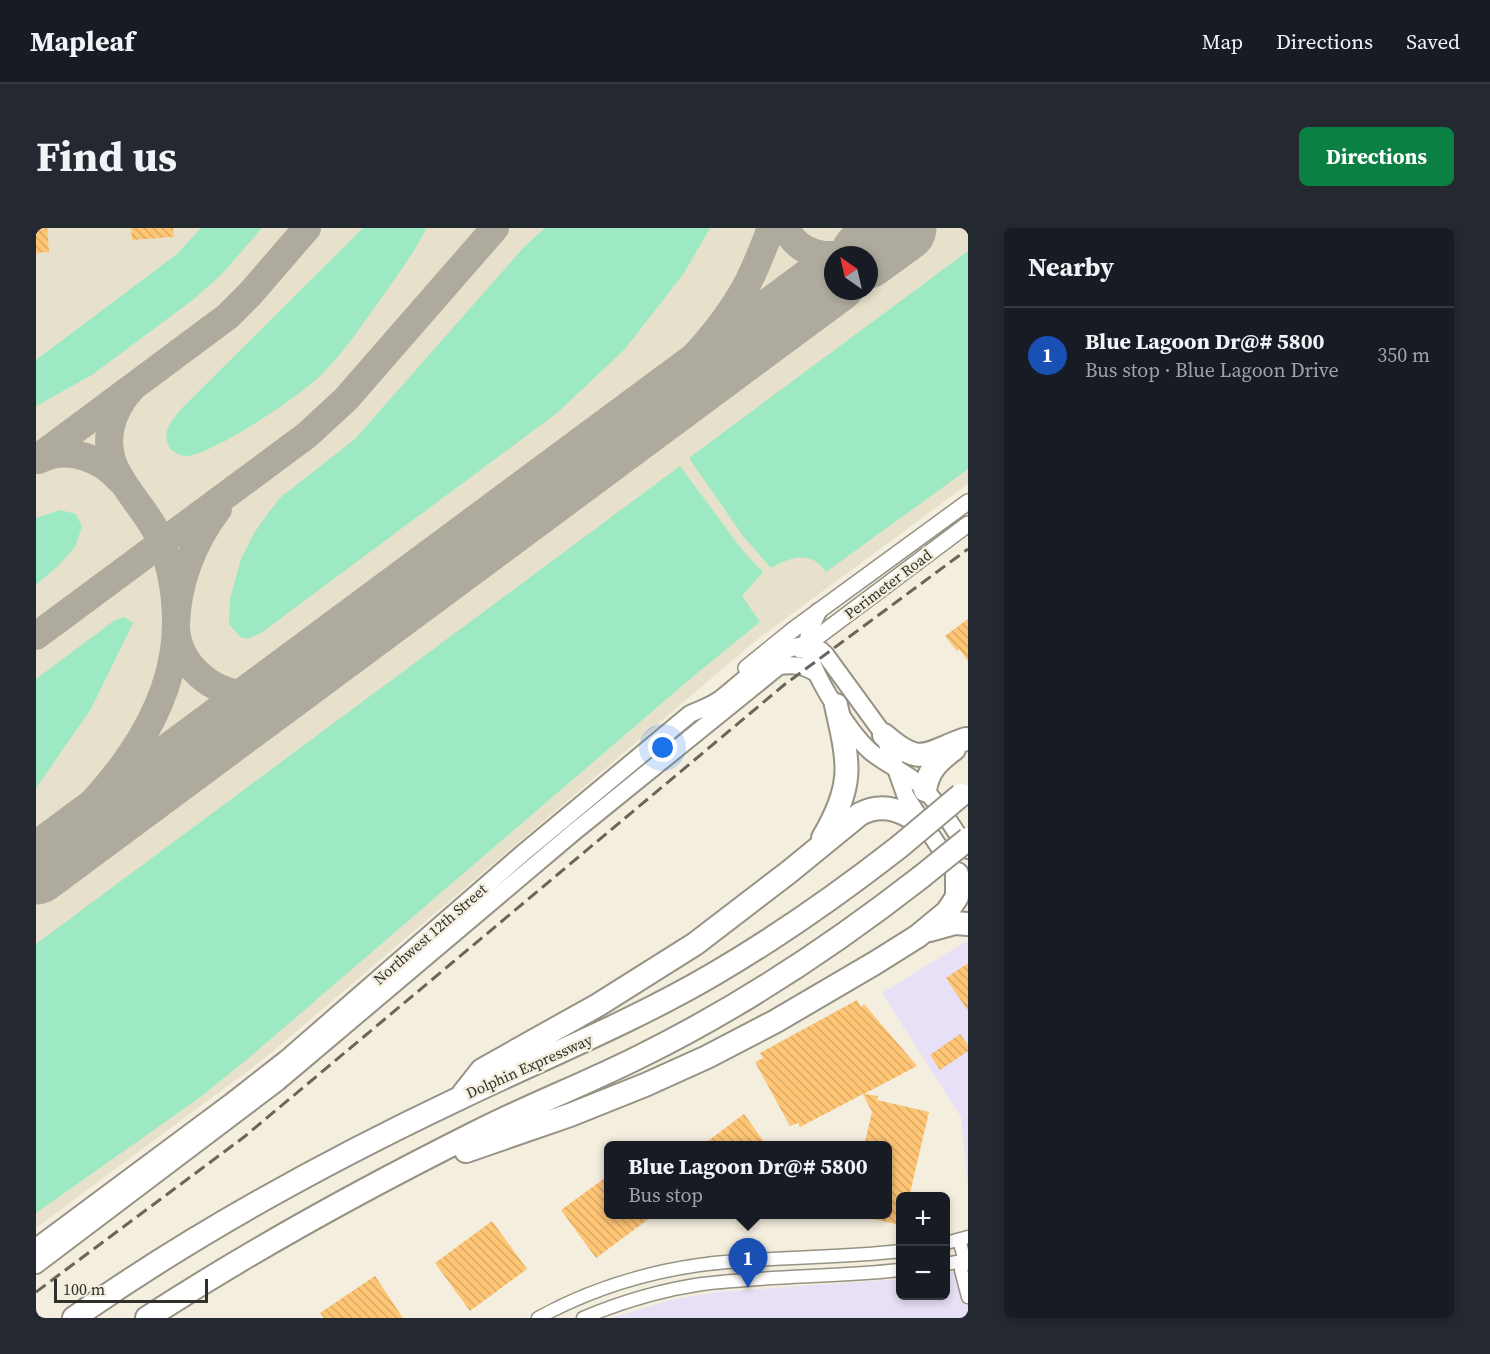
<!DOCTYPE html>
<meta charset="utf-8">
<style>
:root{--surface:#171b24;--page:#242831;--text:#f1f3f6;--muted:#9ea1a6;--line:#363941;--accent:#0b8043}
body{margin:0;font-family:"Source Serif 4",serif;background:var(--page);color:var(--text)}
.controls{position:absolute;right:18px;bottom:18px;display:grid;overflow:hidden;border-radius:9px;box-shadow:0 3px 9px #0003}
.controls button{width:54px;height:54px;display:grid;place-items:center;padding:0;border:0;border-bottom:2px solid var(--line);background:var(--surface);color:var(--text);font:30px sans-serif}
.compass{position:absolute;left:788px;top:18px;width:54px;height:54px;border-radius:50%;background:var(--surface);box-shadow:0 3px 9px #0003;rotate:326deg}
.scale{position:absolute;left:18px;bottom:15px;width:154px;box-sizing:border-box;padding-left:6px;border:3px solid #312f29;border-top:0;font-size:16px;line-height:21px;white-space:nowrap;color:#312f29;-webkit-text-stroke:4px #f3eede;paint-order:stroke}
.you{position:absolute;left:627px;top:520px;width:21px;height:21px;margin:-15px;border:4px solid #fff;border-radius:50%;background:#1a73e8;box-shadow:0 0 0 9px #1a73e833}
.badge{display:grid;place-items:center;width:39px;height:39px;border-radius:50%;background:var(--accent);color:#fff;font-size:20px;font-weight:700}
.pin{position:absolute;translate:-50% -50px;filter:drop-shadow(0 2px 3px #0008)}
.pin::after{content:'';position:absolute;top:32px;width:21px;height:18px;background:inherit;clip-path:polygon(0 0,100% 0,50% 100%)}
.popup{position:absolute;left:568px;top:913px;width:288px;height:78px;box-sizing:border-box;display:grid;place-content:center;border-radius:9px;background:var(--surface);filter:drop-shadow(0 2px 4px #0005);font-size:20px;white-space:nowrap;color:var(--muted)}
.popup b{font-size:22px;color:var(--text)}
.popup::after{content:'';position:absolute;left:50%;top:100%;margin-left:-12px;border:12px solid transparent;border-top-color:var(--surface)}
.list{margin:0;padding:0;list-style:none}
h2{display:flex;justify-content:space-between;align-items:center;height:78px;margin:0;padding:0 24px;font-size:26px}
h2 small{font-size:20px;font-weight:400;color:var(--muted)}
.list li{display:grid;grid-template-columns:39px 1fr auto;gap:18px;align-items:center;box-sizing:border-box;height:96px;padding:0 24px;border-top:2px solid var(--line)}
.list b{display:block;font-size:22px;white-space:nowrap}
.list p{margin:0;font-size:20px;white-space:nowrap;color:var(--muted)}
.list em{font-size:20px;font-style:normal;color:var(--muted)}
.map{position:relative;flex:none;width:932px;height:1090px;overflow:hidden;border-radius:9px}
header{display:flex;align-items:center;gap:36px;box-sizing:border-box;height:84px;padding:0 30px;background:var(--surface);border-bottom:2px solid var(--line)}
header strong{font-size:28px}
nav{display:flex;gap:33px;margin-inline-start:auto;font-size:21px}
.intro{display:flex;align-items:center;justify-content:space-between;box-sizing:border-box;height:144px;padding:0 36px}
h1{margin:0;font-size:42px}
.button{padding:15px 27px;border-radius:9px;background:var(--accent);color:#fff;font-size:21px;font-weight:700}
main{display:flex;gap:36px;padding:0 36px}
aside{flex:1;background:var(--surface);border-radius:9px;box-shadow:0 3px 9px #0003}
.map>svg:first-child{display:block}
.commercial{fill:#e7e0f6}
.built{fill:#e7e1cb;fill-rule:evenodd}
.grass{fill:#9de9c3}
.lines{fill:none;stroke-linecap:round;stroke-linejoin:round}
.taxiway{stroke:#aeaa9d;stroke-width:28}
.runway{stroke:#aeaa9d;stroke-width:69}
.building{fill:url(#building-back-hatch)}
.minor-casing{stroke:#969284;stroke-width:15}
.tertiary-casing{stroke:#969284;stroke-width:18}
.secondary-casing{stroke:#969284;stroke-width:20}
.motorway-casing{stroke:#969284;stroke-width:26}
.minor{stroke:#fff;stroke-width:12}
.tertiary{stroke:#fff;stroke-width:15}
.secondary{stroke:#fff;stroke-width:16}
.motorway{stroke:#fff;stroke-width:22}
.rail{stroke:#68655c;stroke-width:3;stroke-dasharray:12 6;stroke-linecap:butt}
.motorway-bridge-casing{stroke:#969284;stroke-width:26;stroke-linecap:butt}
.motorway-bridge{stroke:#fff;stroke-width:22}
.labels{text-anchor:middle;dominant-baseline:central;stroke-width:5;stroke-linejoin:round;paint-order:stroke}
.street-label{font-size:15px;fill:#312f29;stroke:#f3eede}
</style>
<header>
<strong>Mapleaf</strong>
<nav><a>Map</a><a>Directions</a><a>Saved</a></nav>
</header>
<div class="intro"><h1>Find us</h1><a class="button">Directions</a></div>
<main>
<div class="map">
<svg width="932" height="1090" viewBox="0 0 932 1090">
<defs>
<pattern id="building-back-hatch" width="6" height="6" patternUnits="userSpaceOnUse" patternTransform="scale(1.5)"><rect width="6" height="6" fill="#fec575"/><path d="M-1 5l2 2M0 0l6 6M5-1l2 2" fill="none" stroke="#daaa65"/></pattern>
</defs>
<rect width="100%" height="100%" fill="#f3eede"/>
<path class="commercial" d="M 932,712 L 932,960 L 925,889 L 846,765 Z
M 932,1042 L 932,1090 L 575,1090 L 635,1072 L 682,1064 L 864,1051 L 864,1068 L 910,1068 L 910,1045 Z"/>
<path class="built" d="M 0,0 L 932,0 L 932,256 L 718,414 L 229,830 L 0,1000 ZM 797,27 L 833,27 L 833,63 L 797,63 Z"/>
<path class="grass" d="M 165,0 L 226,0 L 185,47 L 158,71 L 56,147 L 0,178 L 0,132 L 141,26 Z
M 327,0 L 390,0 C 379,25 361,47 346,69 C 328,94 311,120 290,142 C 271,164 178,226 151,228 C 144,228 140,225 134,221 C 125,202 134,196 145,181 Z
M 509,0 L 674,0 L 648,45 L 589,121 L 521,185 L 225,405 L 211,411 L 204,409 L 193,396 L 194,371 L 205,331 L 218,305 L 233,284 L 245,269 L 319,211 L 488,19 Z
M 932,23 L 932,241 L 790,344 C 775,322 755,329 735,340 L 707,308 L 653,230 Z
M 644,238 L 707,323 L 727,344 L 706,368 L 724,394 L 660,446 L 209,833 L 163,870 L 0,985 L 0,716 Z
M 24,282 L 40,286 L 46,299 L 39,319 L 22,338 L 0,357 L 0,290 Z
M 88,389 L 97,395 L 55,481 L 0,560 L 0,451 L 79,392 Z"/>
<g class="lines">
<path class="taxiway" d="M 749,0 C 773,43 819,26 854,9
M 736,96 L 797,46
M 0,231 L 192,88 L 214,66 L 271,0
M 3,232 C 31,217 65,230 85,253
M 182,281 C 157,314 141,355 140,397 C 140,435 176,467 213,466 C 229,465 243,458 257,452
M 457,303 C 492,274 528,244 563,215 C 616,171 669,127 705,67 C 718,46 726,23 735,0
M 0,408 L 271,207 L 310,171 L 459,0
M 0,630 C 67,570 140,491 140,395 C 140,363 134,331 120,303 C 109,283 93,266 82,246 C 65,216 74,183 97,159"/>
<path class="runway" d="M 829,27 L 866,0
M 0,642 L 797,51"/>
</g>
<path class="building" d="M 0,0 L 11,0 L 13,24 L 0,25 Z
M 95,0 L 137,0 L 138,9 L 96,12 Z
M 932,391 L 932,433 L 923,421 L 921,423 L 909,408 Z
M 932,735 L 932,783 L 910,750 Z
M 821,772 L 825,779 L 828,776 L 881,838 L 828,866 L 842,868 L 841,872 L 893,884 L 873,969 L 864,969 L 864,997 L 833,990 L 833,987 L 852,987 L 852,918 L 828,918 L 836,884 L 827,866 L 764,899 L 762,895 L 754,898 L 719,834 L 727,830 L 724,825 Z
M 924,806 L 932,817 L 932,823 L 904,842 L 894,827 Z
M 708,886 L 731,918 L 665,918 Z
M 573,947 L 573,987 L 618,987 L 560,1030 L 525,982 Z
M 456,993 L 491,1041 L 434,1083 L 399,1035 Z
M 339,1048 L 367,1090 L 288,1090 L 284,1085 Z"/>
<g class="lines">
<defs>
<path id="minor" d="M 923,1012 L 929,1033 L 932,1035
M 910,1015 L 932,1009
M 929,1033 L 925,1042 L 932,1069
M 910,1036 L 932,1032
M 502,1090 C 551,1063 607,1045 663,1037 C 729,1028 798,1031 864,1023
M 547,1090 C 585,1074 625,1062 666,1056 C 731,1048 799,1049 864,1042"/>
<path id="tertiary" d="M 764,422 L 932,296
M 710,440 L 758,401 L 932,274"/>
<path id="secondary" d="M 782,384 C 777,394 771,406 772,418 C 774,444 814,505 834,523 C 849,536 868,543 883,556 C 903,575 917,600 932,622
M 0,1019 L 195,874 L 250,831 L 487,625 L 654,486 C 665,481 678,477 687,469 C 710,452 761,396 789,426 L 848,507 L 870,569 L 915,637
M 0,1037 L 242,854 L 538,604 L 743,438 C 758,436 767,437 780,445"/>
<path id="motorway" d="M 848,507 C 886,540 889,525 930,511
M 889,562 C 892,542 902,533 918,521
M 787,610 C 819,556 813,535 800,477
M 894,702 L 919,695 L 932,696
M 427,866 L 446,842 L 562,777 L 659,716 L 753,644 L 824,586 C 849,573 869,584 890,599
M 430,923 L 534,887 L 609,857 L 671,829 L 740,793 L 839,735 L 882,708 L 911,684 L 921,669 L 921,646
M 38,1090 C 159,1005 291,933 424,870 C 509,829 596,794 678,746 C 743,708 804,665 863,619
M 111,1090 C 216,1022 327,961 439,905 C 494,877 552,855 607,827 C 706,778 798,717 885,649"/>
</defs>
<use href="#minor" class="minor-casing"/>
<use href="#tertiary" class="tertiary-casing"/>
<use href="#secondary" class="secondary-casing"/>
<use href="#motorway" class="motorway-casing"/>
<use href="#minor" class="minor"/>
<use href="#tertiary" class="tertiary"/>
<use href="#secondary" class="secondary"/>
<use href="#motorway" class="motorway"/>
<path class="rail" d="M 0,1064 L 208,909 L 748,457 L 932,321"/>
<defs>
<path id="motorway-bridge" d="M 863,619 L 925,567
M 885,649 L 932,611"/>
</defs>
<use href="#motorway-bridge" class="motorway-bridge-casing"/>
<use href="#motorway-bridge" class="motorway-bridge"/>
</g>
<g class="labels">
<g class="street-label">
<text transform="translate(852 356) rotate(-37)">Perimeter Road</text>
<text transform="translate(394 706) rotate(-41)">Northwest 12th Street</text>
<text transform="translate(493 838) rotate(-24)">Dolphin Expressway</text>
</g>
</g>
</svg>
<div class="controls">
<button>+</button>
<button>−</button>
</div>
<svg class="compass" viewBox="-18 -18 36 36"><path d="M0-13l5 13h-10z" fill="#e53935"/><path d="M0 13l5-13h-10z" fill="#9ea1a6"/></svg>
<div class="scale">100 m</div>
<div class="you"></div>
<div class="pin badge" style="left:712px;top:1060px;background:#1a4fb4">1</div>
<div class="popup"><b>Blue Lagoon Dr@# 5800</b>Bus stop</div>
</div>
<aside>
<h2>Nearby<small></small></h2>
<ul class="list">
<li><span class="badge" style="background:#1a4fb4">1</span><div><b>Blue Lagoon Dr@# 5800</b><p>Bus stop · Blue Lagoon Drive</p></div><em>350 m</em></li>
</ul>
</aside>
</main>
